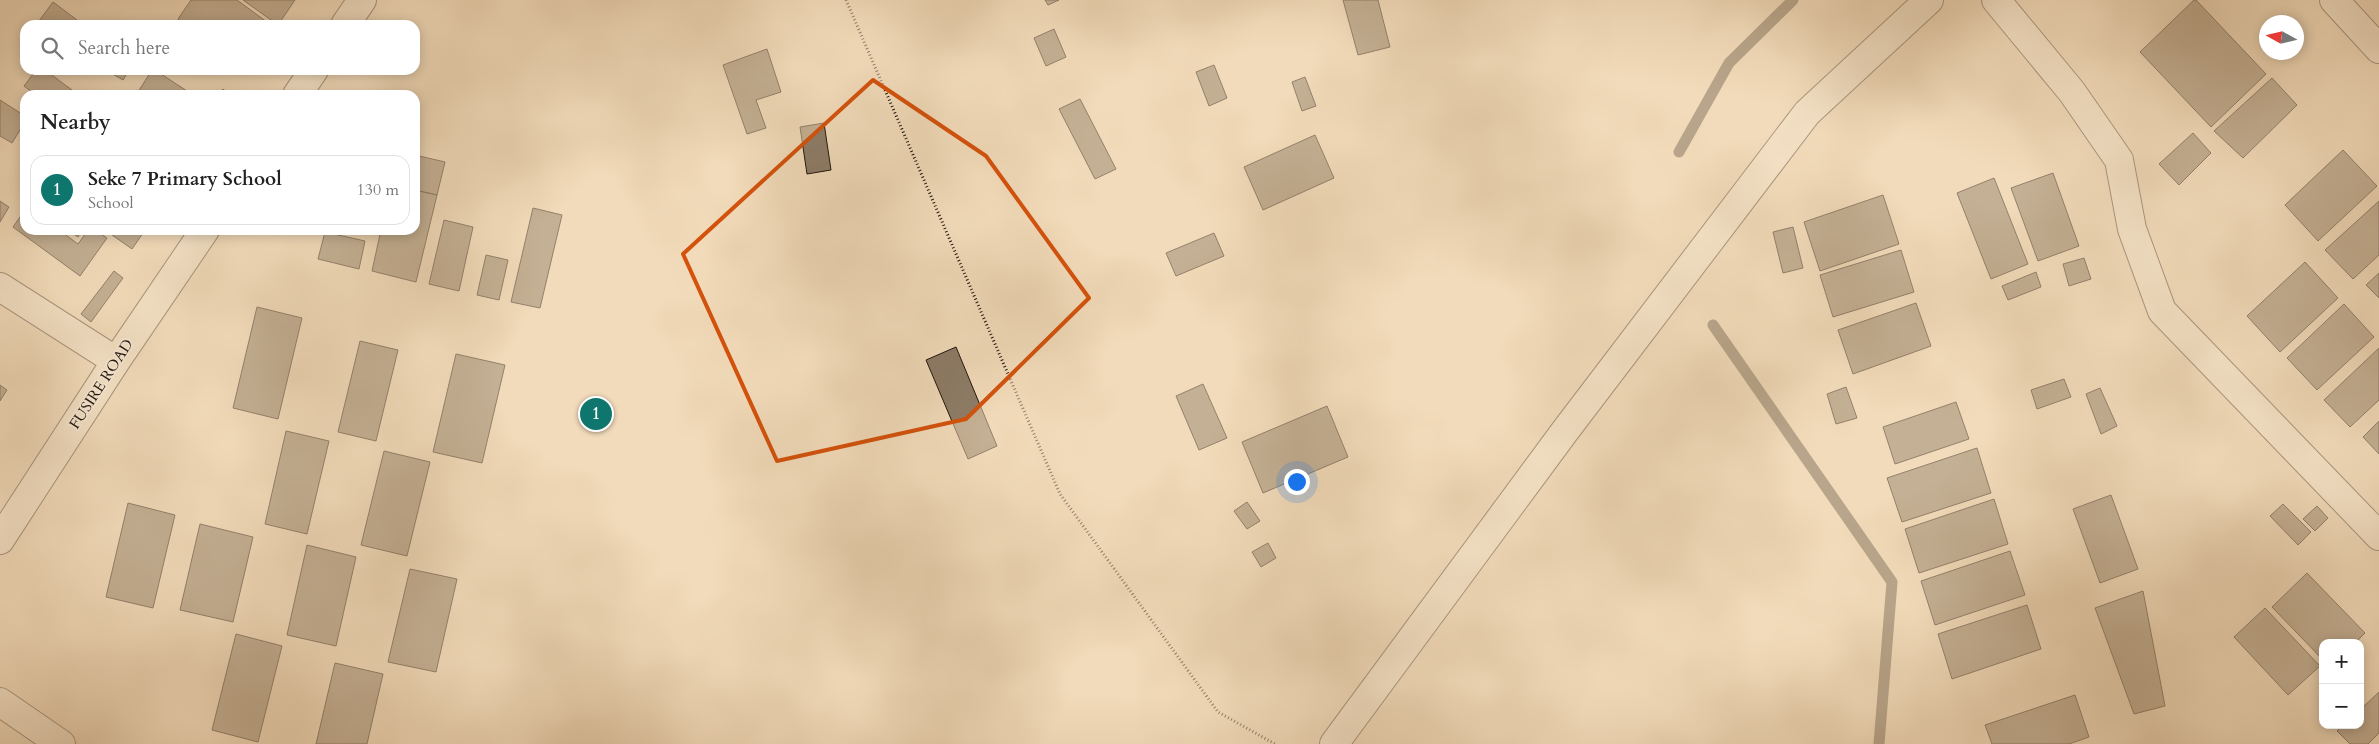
<!DOCTYPE html>
<meta charset="utf-8">
<style>
:root{--surface:#fff;--page:#f2f2f2;--text:#222;--muted:#767676;--line:#e0e0e0;--accent:#0f766e}
body{margin:0;font-family:Cardo,serif;background:var(--page);color:var(--text)}
.controls{position:absolute;right:15px;bottom:15px;display:grid;overflow:hidden;border-radius:10px;box-shadow:0 2px 12px #0003}
.controls button{width:45px;height:45px;display:grid;place-items:center;padding:0;border:0;border-bottom:1px solid var(--line);background:var(--surface);color:var(--text);font:25px sans-serif}
.compass{position:absolute;left:2259px;top:15px;width:45px;height:45px;border-radius:50%;background:var(--surface);box-shadow:0 2px 12px #0003;rotate:278deg}
.you{position:absolute;left:1296px;top:481px;width:18px;height:18px;margin:-12px;border:4px solid #fff;border-radius:50%;background:#1a73e8;box-shadow:0 0 0 8px #1a73e833}
.badge{display:grid;place-items:center;width:32px;height:32px;border-radius:50%;background:var(--accent);color:#fff;font-size:16px;font-weight:700}
.pin{position:absolute;translate:-50% -50%;border:2px solid #fff;box-shadow:0 1px 5px #0006}
.list{margin:0;padding:0;list-style:none}
h2{display:flex;justify-content:space-between;align-items:center;height:65px;margin:0;padding:0 20px;font-size:21px}
h2 small{font-size:16px;font-weight:400;color:var(--muted)}
.list li{display:grid;grid-template-columns:32px 1fr auto;gap:15px;align-items:center;box-sizing:border-box;height:70px;margin:0 10px 10px;padding:0 10px;border:1px solid var(--line);border-radius:15px}
.list b{display:block;font-size:19px;white-space:nowrap}
.list p{margin:0;font-size:16px;white-space:nowrap;color:var(--muted)}
.list em{font-size:16px;font-style:normal;color:var(--muted)}
.icon{flex:none;width:28px;height:28px;fill:none;stroke:currentColor;stroke-width:2;stroke-linecap:round;stroke-linejoin:round}
.map{position:relative;flex:none;width:2379px;height:744px;overflow:hidden}
.search{position:absolute;background:var(--surface);box-shadow:0 2px 12px #0003;left:20px;top:20px;width:400px;height:55px;display:flex;align-items:center;gap:12px;box-sizing:border-box;padding:0 18px;border-radius:15px;color:var(--muted);font-size:19px}
.panel{position:absolute;background:var(--surface);box-shadow:0 2px 12px #0003;left:20px;top:90px;width:400px;height:145px;border-radius:15px}
.map>svg:first-child{display:block}
.lines{fill:none;stroke-linecap:round;stroke-linejoin:round}
.stream{stroke:#726452;stroke-width:11}
.building{fill:#8d7c67;stroke:#1f150e}
.street-casing{stroke:#544639;stroke-width:30}
.path{stroke:#1f150e;stroke-width:3;stroke-dasharray:1 2.5;stroke-linecap:butt}
.street{stroke:#f7e8d2;stroke-width:28}
.marked{fill:none;stroke:#d4520c;stroke-width:4;stroke-linejoin:round}
.labels{text-anchor:middle;dominant-baseline:central;stroke-width:4;stroke-linejoin:round;paint-order:stroke}
.street-label{font-size:15px;fill:#1f150e;stroke:#f7e8d2}
</style>
<div class="map">
<svg width="2379" height="744" viewBox="0 0 2379 744">
<rect width="100%" height="100%" fill="#f2dbba"/>
<filter id="stains"><feTurbulence type="fractalNoise" baseFrequency=".004" numOctaves="4"/><feColorMatrix values="0 0 0 0 .2 0 0 0 0 .09 0 0 0 0 .02 0 0 0 .5 -.17"/></filter>
<radialGradient id="worn" r=".72"><stop offset=".6" stop-color="#630" stop-opacity="0"/><stop offset="1" stop-color="#630" stop-opacity=".3"/></radialGradient>
<g class="lines">
<path class="stream" d="M 1679,152 L 1729,63 L 1793,0
M 1713,325 L 1892,582 L 1879,744"/>
</g>
<path class="building" d="M 191,0 L 237,0 L 271,25 L 187,25 L 178,19 Z
M 243,0 L 295,0 L 278,25 Z
M 1045,0 L 1059,0 L 1048,5 Z
M 1343,0 L 1378,0 L 1390,47 L 1358,55 Z
M 2194,0 L 2196,0 L 2266,74 L 2211,127 L 2140,52 Z
M 53,2 L 77,20 L 73,25 L 36,25 Z
M 1054,29 L 1066,57 L 1046,66 L 1034,38 Z
M 25,40 L 25,52 L 20,48 Z
M 767,49 L 781,92 L 756,100 L 766,128 L 747,134 L 723,65 Z
M 1214,65 L 1227,98 L 1209,106 L 1196,72 Z
M 36,70 L 45,70 L 76,93 L 74,95 L 36,95 L 24,86 Z
M 106,70 L 129,70 L 123,80 Z
M 152,70 L 155,70 L 193,95 L 136,95 Z
M 1305,77 L 1316,106 L 1302,111 L 1292,82 Z
M 2272,78 L 2297,105 L 2243,158 L 2214,131 Z
M 223,89 L 230,95 L 218,95 Z
M 1080,99 L 1116,169 L 1095,179 L 1059,109 Z
M 0,100 L 25,116 L 25,122 L 12,143 L 0,136 Z
M 824,123 L 831,170 L 807,174 L 800,127 Z
M 2193,133 L 2211,153 L 2179,185 L 2159,164 Z
M 1315,135 L 1334,178 L 1263,210 L 1244,167 Z
M 2343,150 L 2377,186 L 2318,241 L 2285,205 Z
M 415,155 L 445,162 L 437,195 L 415,190 Z
M 2053,173 L 2079,246 L 2038,261 L 2011,188 Z
M 1994,178 L 2028,264 L 1991,279 L 1957,193 Z
M 415,190 L 437,195 L 416,282 L 372,271 L 381,230 L 415,230 Z
M 1883,195 L 1899,244 L 1820,271 L 1804,222 Z
M 0,201 L 9,207 L 0,222 Z
M 2379,201 L 2379,255 L 2353,279 L 2325,250 Z
M 533,208 L 562,215 L 540,308 L 511,302 Z
M 25,210 L 25,230 L 59,230 L 78,244 L 88,230 L 95,230 L 107,238 L 80,276 L 13,227 Z
M 444,220 L 473,227 L 459,291 L 429,284 Z
M 1793,227 L 1803,268 L 1783,273 L 1773,232 Z
M 68,230 L 82,230 L 78,237 Z
M 105,230 L 145,230 L 132,249 Z
M 325,232 L 365,241 L 359,269 L 318,259 Z
M 1214,233 L 1224,256 L 1176,276 L 1166,253 Z
M 1901,250 L 1914,292 L 1833,317 L 1820,275 Z
M 486,255 L 508,260 L 499,300 L 477,295 Z
M 2084,258 L 2091,279 L 2069,286 L 2063,264 Z
M 2305,262 L 2338,298 L 2280,352 L 2247,316 Z
M 114,271 L 123,278 L 91,322 L 81,314 Z
M 2036,272 L 2041,287 L 2008,300 L 2002,286 Z
M 2379,273 L 2379,298 L 2366,285 Z
M 1916,303 L 1931,346 L 1853,374 L 1838,330 Z
M 2344,304 L 2374,337 L 2317,390 L 2287,358 Z
M 257,307 L 302,318 L 278,419 L 233,408 Z
M 360,341 L 398,350 L 376,441 L 338,432 Z
M 956,347 L 997,446 L 968,459 L 926,360 Z
M 2379,348 L 2379,400 L 2350,427 L 2324,400 Z
M 456,354 L 505,365 L 482,463 L 433,452 Z
M 2064,379 L 2071,397 L 2037,409 L 2031,390 Z
M 1203,384 L 1227,438 L 1199,450 L 1176,396 Z
M 0,385 L 7,390 L 0,401 Z
M 1846,387 L 1857,418 L 1836,424 L 1827,394 Z
M 2100,388 L 2117,426 L 2101,434 L 2086,394 Z
M 1956,402 L 1969,439 L 1895,464 L 1883,427 Z
M 1327,406 L 1348,457 L 1263,493 L 1242,442 Z
M 2379,421 L 2379,454 L 2363,437 Z
M 286,431 L 329,441 L 307,534 L 265,524 Z
M 1977,448 L 1991,493 L 1902,522 L 1887,478 Z
M 384,451 L 430,462 L 407,556 L 361,545 Z
M 2111,495 L 2138,569 L 2100,583 L 2073,509 Z
M 1994,499 L 2008,544 L 1919,573 L 1905,529 Z
M 1247,502 L 1260,521 L 1247,529 L 1234,511 Z
M 128,503 L 175,515 L 153,608 L 106,597 Z
M 2283,504 L 2311,532 L 2298,545 L 2270,516 Z
M 2317,506 L 2328,518 L 2315,531 L 2303,519 Z
M 200,524 L 253,537 L 233,622 L 180,610 Z
M 1268,543 L 1276,558 L 1261,567 L 1252,552 Z
M 307,545 L 356,557 L 336,646 L 287,635 Z
M 2010,551 L 2025,595 L 1935,625 L 1921,581 Z
M 410,569 L 457,579 L 436,672 L 388,662 Z
M 2307,573 L 2365,633 L 2355,643 L 2323,643 L 2323,660 L 2272,607 Z
M 2143,591 L 2165,706 L 2134,714 L 2095,608 Z
M 2027,605 L 2041,649 L 1952,679 L 1938,634 Z
M 2265,608 L 2320,666 L 2288,695 L 2234,637 Z
M 236,634 L 282,646 L 258,742 L 212,730 Z
M 335,663 L 383,674 L 367,744 L 316,744 Z
M 2379,692 L 2379,733 L 2368,744 L 2350,744 L 2337,731 L 2343,725 L 2360,725 L 2360,710 Z
M 2075,695 L 2089,737 L 2069,744 L 1992,744 L 1985,725 Z"/>
<g class="lines">
<defs>
<path id="street" d="M 1996,0 L 2072,92 L 2119,160 L 2132,229 L 2162,311 L 2379,536
M 2334,0 L 2379,49
M 345,25 L 362,0
M 297,95 L 314,70
M 0,287 L 116,361
M 0,540 L 116,361 L 205,230
M 0,702 L 61,744
M 1334,744 L 1565,431 L 1807,113 L 1929,0"/>
</defs>
<use href="#street" class="street-casing"/>
<path class="path" d="M 846,0 L 1060,494 L 1218,712 L 1275,744"/>
<use href="#street" class="street"/>
</g>
<path d="M0 0H2379V744H0ZM 873,80 L 986,156 L 1089,298 L 966,419 L 777,461 L 683,254 Z" fill="#f2dbba" fill-opacity=".55" fill-rule="evenodd"/>
<path class="marked" d="M 873,80 L 986,156 L 1089,298 L 966,419 L 777,461 L 683,254 Z"/>
<g class="labels">
<g class="street-label">
<text transform="translate(101 384) rotate(-57)">FUSIRE ROAD</text>
</g>
</g>
<rect width="100%" height="100%" filter="url(#stains)"/>
<rect width="100%" height="100%" fill="url(#worn)"/>
</svg>
<div class="controls">
<button>+</button>
<button>−</button>
</div>
<svg class="compass" viewBox="-18 -18 36 36"><path d="M0-13l5 13h-10z" fill="#e53935"/><path d="M0 13l5-13h-10z" fill="#767676"/></svg>
<div class="you"></div>
<div class="pin badge" style="left:596px;top:414px">1</div>
<div class="search"><svg class="icon" aria-label="search" viewBox="0 0 24 24"><circle cx="10" cy="10" r="6"/><path d="M15 15l6 6"/></svg>Search here</div>
<section class="panel">
<h2>Nearby<small></small></h2>
<ul class="list">
<li><span class="badge">1</span><div><b>Seke 7 Primary School</b><p>School</p></div><em>130 m</em></li>
</ul>
</section>
</div>
